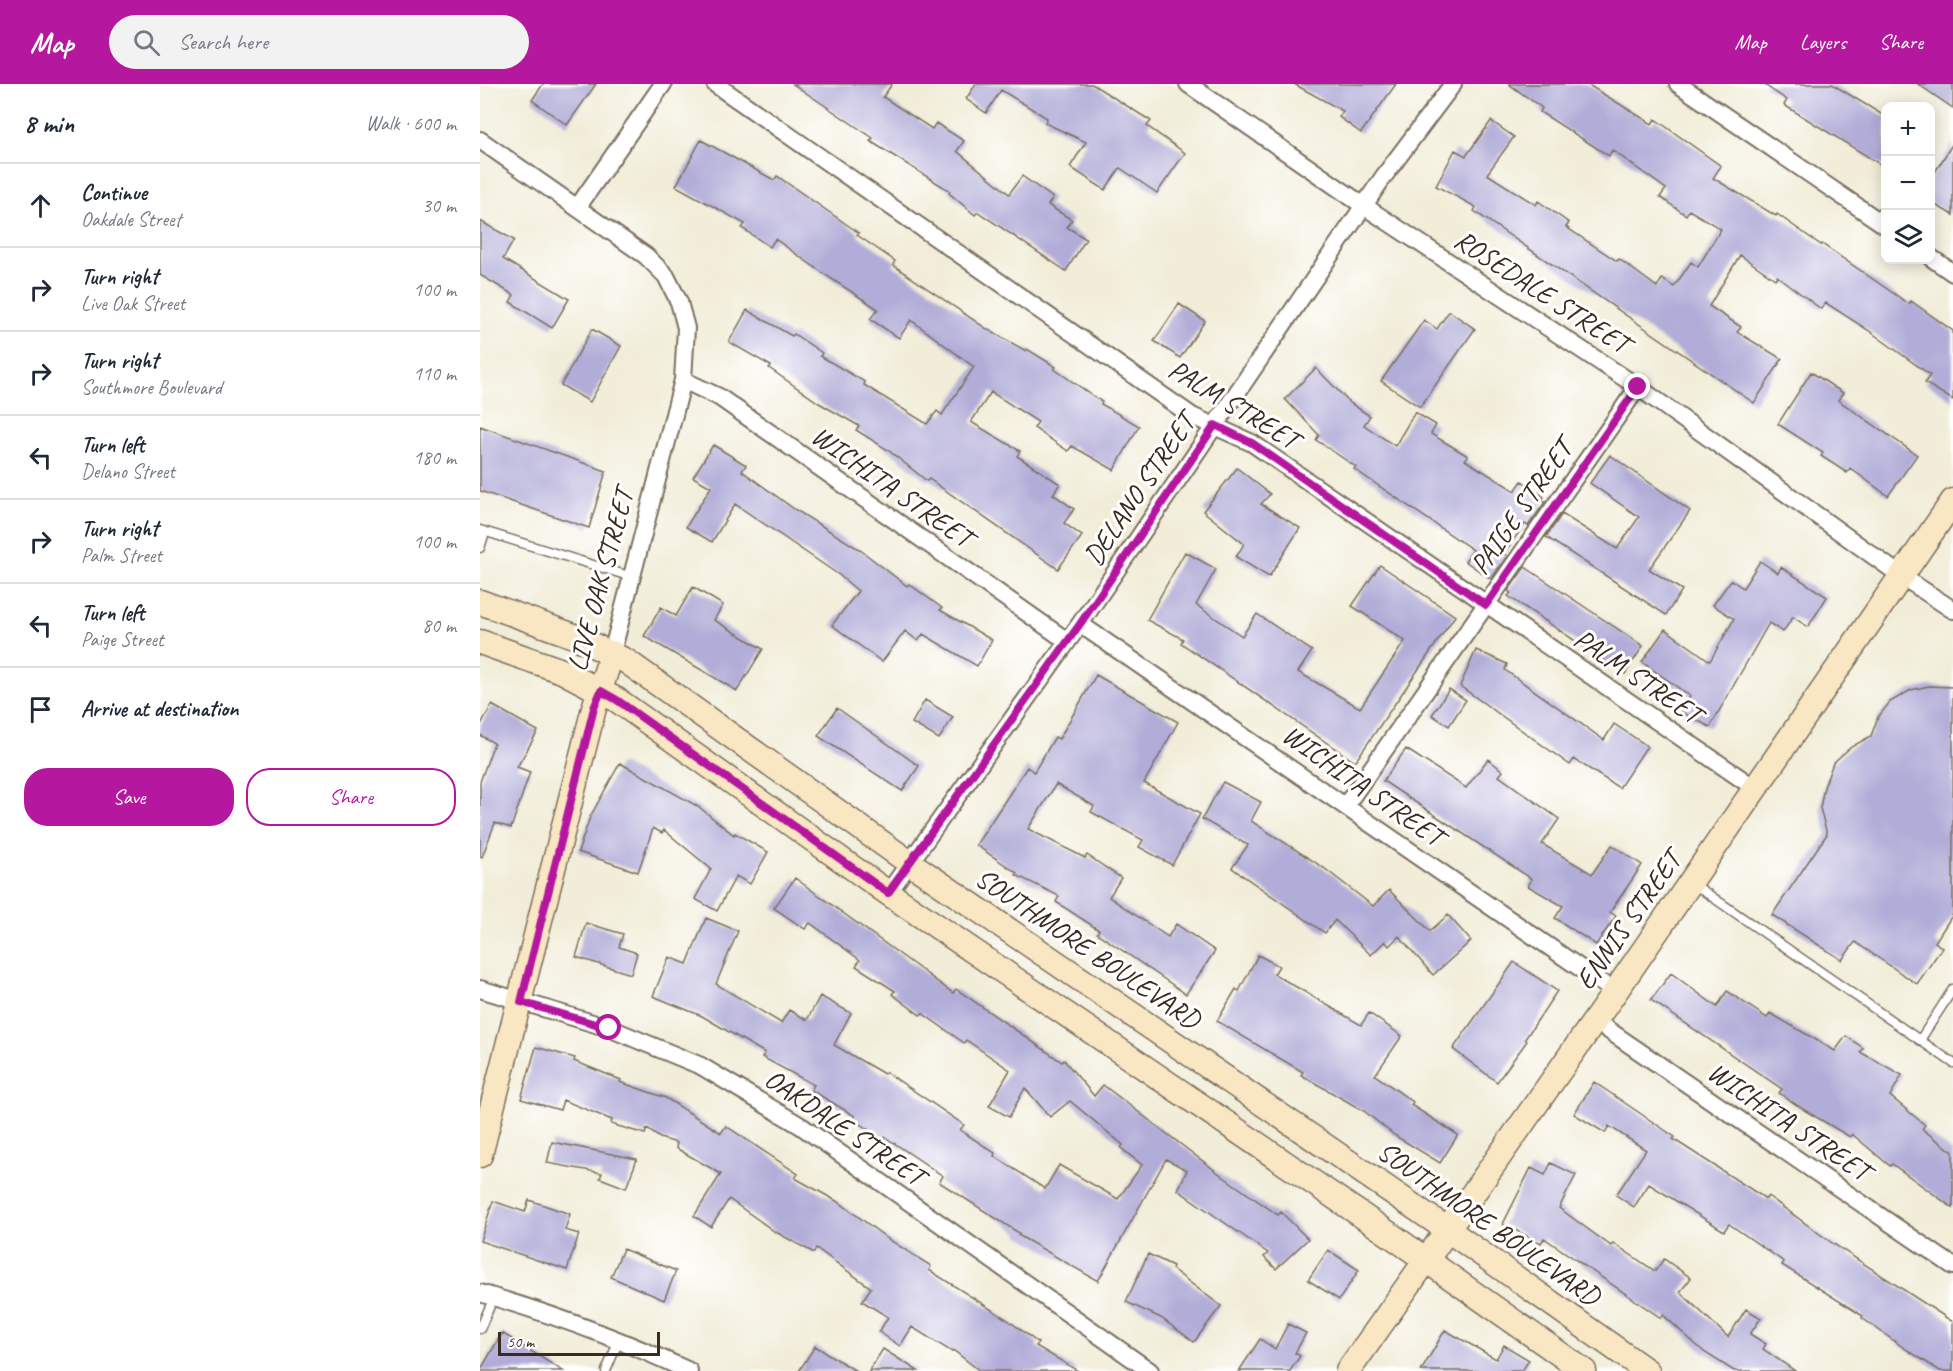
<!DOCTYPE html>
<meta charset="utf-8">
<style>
:root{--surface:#fff;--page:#f2f2f3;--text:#1f2937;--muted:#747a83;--line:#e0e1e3;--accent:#b5179e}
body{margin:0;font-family:Caveat,sans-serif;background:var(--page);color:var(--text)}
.controls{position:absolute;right:18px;top:18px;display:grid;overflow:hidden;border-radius:12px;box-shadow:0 3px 15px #0003}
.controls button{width:54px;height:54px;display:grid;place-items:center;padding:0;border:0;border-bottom:2px solid var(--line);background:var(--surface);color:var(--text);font:30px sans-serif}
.scale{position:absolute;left:18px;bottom:15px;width:162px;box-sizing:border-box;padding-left:6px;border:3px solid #3b2a1e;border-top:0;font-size:16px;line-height:21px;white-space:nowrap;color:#3b2a1e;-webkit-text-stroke:4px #fff;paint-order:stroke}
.stop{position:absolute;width:18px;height:18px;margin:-14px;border:4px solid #b5179e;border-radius:50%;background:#fff}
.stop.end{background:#b5179e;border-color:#fff;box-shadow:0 2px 6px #0008}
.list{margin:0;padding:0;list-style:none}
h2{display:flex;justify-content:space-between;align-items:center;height:78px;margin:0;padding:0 24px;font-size:26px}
h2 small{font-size:20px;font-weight:400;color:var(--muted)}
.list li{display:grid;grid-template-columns:39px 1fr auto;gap:18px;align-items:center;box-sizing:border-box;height:84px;padding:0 24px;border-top:2px solid var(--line)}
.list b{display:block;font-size:22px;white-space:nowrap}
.list p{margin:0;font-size:20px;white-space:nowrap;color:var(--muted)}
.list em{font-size:20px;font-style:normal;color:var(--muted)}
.actions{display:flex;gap:12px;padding:18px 24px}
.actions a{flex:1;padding:14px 0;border:2px solid var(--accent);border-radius:24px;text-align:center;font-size:21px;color:var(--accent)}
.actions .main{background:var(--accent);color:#fff}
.icon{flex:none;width:33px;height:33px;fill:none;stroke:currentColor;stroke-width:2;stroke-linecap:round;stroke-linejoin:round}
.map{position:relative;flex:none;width:1473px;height:1287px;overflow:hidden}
header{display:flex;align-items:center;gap:36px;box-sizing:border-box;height:84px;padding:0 30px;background:var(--accent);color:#fff}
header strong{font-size:28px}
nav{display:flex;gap:33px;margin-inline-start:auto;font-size:21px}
.search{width:420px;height:54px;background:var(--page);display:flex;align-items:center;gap:15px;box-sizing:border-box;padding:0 21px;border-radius:33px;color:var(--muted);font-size:22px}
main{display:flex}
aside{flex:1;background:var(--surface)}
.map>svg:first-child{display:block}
.building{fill:#b2add8}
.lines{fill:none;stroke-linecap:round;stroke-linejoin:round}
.lane-casing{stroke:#7b6e5f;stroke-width:11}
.street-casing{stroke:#7b6e5f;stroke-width:20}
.secondary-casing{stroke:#7b6e5f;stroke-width:27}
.lane{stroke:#fff;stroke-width:8}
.street{stroke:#fff;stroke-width:16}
.secondary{stroke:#f9e7c3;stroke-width:24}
.route{stroke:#b5179e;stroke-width:8}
.labels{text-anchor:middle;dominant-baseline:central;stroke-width:6;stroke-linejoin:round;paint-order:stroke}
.street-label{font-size:28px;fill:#3b2a1e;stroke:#fff}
</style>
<header>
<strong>Map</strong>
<div class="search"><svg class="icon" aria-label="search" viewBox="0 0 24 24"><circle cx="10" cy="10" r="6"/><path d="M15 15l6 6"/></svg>Search here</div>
<nav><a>Map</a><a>Layers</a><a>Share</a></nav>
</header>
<main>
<aside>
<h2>8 min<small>Walk · 600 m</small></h2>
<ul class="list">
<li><svg class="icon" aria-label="ahead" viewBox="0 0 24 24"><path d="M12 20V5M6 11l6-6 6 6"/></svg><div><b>Continue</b><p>Oakdale Street</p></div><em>30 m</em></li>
<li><svg class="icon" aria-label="right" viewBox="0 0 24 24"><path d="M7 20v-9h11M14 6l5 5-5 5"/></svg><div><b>Turn right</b><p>Live Oak Street</p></div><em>100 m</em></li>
<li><svg class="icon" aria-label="right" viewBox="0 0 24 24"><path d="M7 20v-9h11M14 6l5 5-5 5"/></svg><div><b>Turn right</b><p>Southmore Boulevard</p></div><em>110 m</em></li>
<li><svg class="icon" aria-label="left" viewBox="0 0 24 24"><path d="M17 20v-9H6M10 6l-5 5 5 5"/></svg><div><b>Turn left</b><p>Delano Street</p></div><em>180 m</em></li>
<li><svg class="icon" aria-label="right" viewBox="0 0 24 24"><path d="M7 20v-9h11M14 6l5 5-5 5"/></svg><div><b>Turn right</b><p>Palm Street</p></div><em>100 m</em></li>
<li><svg class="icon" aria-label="left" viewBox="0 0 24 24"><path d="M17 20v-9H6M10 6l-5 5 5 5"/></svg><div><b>Turn left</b><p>Paige Street</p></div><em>80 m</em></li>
<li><svg class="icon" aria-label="arrive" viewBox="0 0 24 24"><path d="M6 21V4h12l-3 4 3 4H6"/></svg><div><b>Arrive at destination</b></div></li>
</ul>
<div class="actions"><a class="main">Save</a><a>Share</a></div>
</aside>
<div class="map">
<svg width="1473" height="1287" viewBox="0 0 1473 1287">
<rect width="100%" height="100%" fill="#fff"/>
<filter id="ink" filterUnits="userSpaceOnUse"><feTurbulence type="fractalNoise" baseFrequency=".0167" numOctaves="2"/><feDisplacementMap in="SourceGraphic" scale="12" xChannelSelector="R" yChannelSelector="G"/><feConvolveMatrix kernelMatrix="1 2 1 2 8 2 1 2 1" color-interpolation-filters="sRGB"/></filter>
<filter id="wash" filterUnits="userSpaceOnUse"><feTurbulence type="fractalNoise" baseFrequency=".008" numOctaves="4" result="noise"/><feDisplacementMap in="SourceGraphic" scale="24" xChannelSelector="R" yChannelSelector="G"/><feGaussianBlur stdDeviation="1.35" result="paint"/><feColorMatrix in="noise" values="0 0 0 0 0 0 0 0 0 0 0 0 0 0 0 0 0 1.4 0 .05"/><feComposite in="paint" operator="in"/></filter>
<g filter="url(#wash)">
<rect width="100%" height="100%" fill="#f1edd8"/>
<g id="blocks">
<path class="building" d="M 63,0 L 116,0 L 87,41 L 52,16 Z
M 313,0 L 412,0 L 403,13 L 452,45 L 456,39 L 484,57 L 477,67 L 529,110 L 542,92 L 573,114 L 568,121 L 592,136 L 587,143 L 606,155 L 586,187 L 498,128 L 495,131 L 469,109 L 470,107 L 390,57 L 393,54 Z
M 496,0 L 612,0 L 671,37 L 667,42 L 705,69 L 677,109 L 640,84 L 625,106 L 590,83 L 606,58 L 565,39 L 567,34 L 521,6 L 506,29 L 486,15 Z
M 814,0 L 916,0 L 881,49 L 859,33 L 863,27 Z
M 1029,0 L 1107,0 L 1172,40 L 1175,35 L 1241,82 L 1233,94 L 1296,132 L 1297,130 L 1341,161 L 1342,160 L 1429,220 L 1431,217 L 1473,247 L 1473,316 L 1445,299 L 1450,291 L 1388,246 L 1346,219 L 1341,225 L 1297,192 L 1295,195 L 1260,171 L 1229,222 L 1261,243 L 1257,248 L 1302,275 L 1274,319 L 994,127 L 996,123 L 956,102 L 975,66 L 986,72 L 1011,37 L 1034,53 L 1007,90 L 1056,121 L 1058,117 L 1089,139 L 1086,143 L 1137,177 L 1139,175 L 1177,203 L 1182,195 L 1194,203 L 1211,178 L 1218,183 L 1241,145 L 1209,126 L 1206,131 L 1180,113 L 1186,105 L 1132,66 L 1129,72 L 1060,28 L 1062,24 Z
M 1283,0 L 1352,0 L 1406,33 L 1406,84 L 1304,21 L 1307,16 Z
M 1438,0 L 1473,0 L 1473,24 Z
M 221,56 L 294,96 L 297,92 L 379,149 L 377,151 L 415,177 L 413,181 L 507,245 L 546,267 L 547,265 L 576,283 L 574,285 L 622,318 L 621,320 L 659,342 L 634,386 L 592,362 L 588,367 L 554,344 L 558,338 L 511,308 L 491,338 L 540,367 L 537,372 L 580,400 L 573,410 L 594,425 L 584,439 L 602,452 L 578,485 L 449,395 L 447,397 L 408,366 L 376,346 L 379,342 L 339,319 L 289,284 L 291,282 L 249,258 L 267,226 L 312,252 L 314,250 L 342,269 L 340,272 L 385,298 L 384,301 L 447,340 L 457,327 L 462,331 L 494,283 L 431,236 L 419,254 L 390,235 L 398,225 L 347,192 L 295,155 L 290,163 L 262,144 L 265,140 L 196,102 Z
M 1473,59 L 1473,131 L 1450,118 L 1450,96 Z
M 0,137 L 34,156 L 23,175 L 89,215 L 72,244 L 30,218 L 34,211 L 0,191 Z
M 699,220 L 725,237 L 700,274 L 674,257 Z
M 969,227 L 995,245 L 940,323 L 901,297 L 944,236 L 957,245 Z
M 112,245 L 141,262 L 110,318 L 81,301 Z
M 836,284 L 870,319 L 890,332 L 884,341 L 915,362 L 935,328 L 956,341 L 951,350 L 988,372 L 985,376 L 1035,407 L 1042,397 L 1064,413 L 1062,416 L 1065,418 L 1048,442 L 1045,440 L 1024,469 L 1027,472 L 1011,495 L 985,477 L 993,466 L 874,385 L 876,383 L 836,356 L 839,351 L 805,315 Z
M 1331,288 L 1363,309 L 1358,316 L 1437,371 L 1408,412 L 1370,384 L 1367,389 L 1341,372 L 1343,369 L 1298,340 Z
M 0,342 L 126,387 L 109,444 L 0,407 Z
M 233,361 L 266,381 L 262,387 L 314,425 L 379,465 L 427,502 L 429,500 L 462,524 L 460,526 L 512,556 L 497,582 L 443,550 L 438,557 L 425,547 L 402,578 L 352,541 L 378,507 L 359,491 L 255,420 L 232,458 L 206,443 L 231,403 L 213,393 Z
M 1130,371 L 1210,427 L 1169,485 L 1202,506 L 1186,531 L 1066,453 L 1082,430 L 1137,465 L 1159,433 L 1110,399 Z
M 757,384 L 790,410 L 781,420 L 820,444 L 789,493 L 756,473 L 764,460 L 723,427 Z
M 705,468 L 736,485 L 716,521 L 762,552 L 777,530 L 832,567 L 818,588 L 880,624 L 925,557 L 872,522 L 900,481 L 975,532 L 875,678 L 701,559 L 703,555 L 667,536 Z
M 1280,477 L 1298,489 L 1301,483 L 1347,513 L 1328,543 L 1313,533 L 1303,548 L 1289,539 L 1230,643 L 1201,628 L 1210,612 L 1162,578 L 1185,545 L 1230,577 L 1254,535 L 1233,521 L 1251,496 L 1263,504 Z
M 1045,483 L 1163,562 L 1145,590 L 1028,512 L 1031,509 L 1028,507 Z
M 213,503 L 243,521 L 234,536 L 283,565 L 257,607 L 164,552 L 181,523 L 196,532 Z
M 996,566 L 1027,580 L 1025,586 L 1124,656 L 1134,640 L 1167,662 L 1139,704 L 1094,675 L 1090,681 L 980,602 Z
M 616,591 L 698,638 L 664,699 L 720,730 L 692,781 L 659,763 L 663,756 L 611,728 L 614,722 L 576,700 L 548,745 L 605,774 L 607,771 L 641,794 L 629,813 L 688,853 L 696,840 L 735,867 L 706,910 L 617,849 L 619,846 L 576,818 L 579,812 L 536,791 L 537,789 L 496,761 L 547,683 L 554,688 L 575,653 L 579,655 Z
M 1449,602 L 1473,603 L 1473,830 L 1455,858 L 1462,864 L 1437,900 L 1375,858 L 1362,876 L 1292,831 L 1347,750 L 1340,724 L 1344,703 L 1353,679 L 1371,663 L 1391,652 L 1398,633 L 1410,618 L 1431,606 Z
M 969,605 L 986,616 L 969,642 L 952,631 Z
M 445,616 L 473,633 L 459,655 L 432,639 Z
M 12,621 L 58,647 L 37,683 L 50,688 L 31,744 L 15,739 L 2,773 L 0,773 L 0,698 L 14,659 L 0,651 L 0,642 Z
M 357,624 L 439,682 L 422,707 L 338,652 Z
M 926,665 L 986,704 L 1008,675 L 1023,687 L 1019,692 L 1079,735 L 1062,760 L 1112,790 L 1132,761 L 1162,781 L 1130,828 L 1136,832 L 1116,861 L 1075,834 L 1083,822 L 1048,802 L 1052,795 L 903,697 Z
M 140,679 L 219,723 L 254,751 L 255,749 L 288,768 L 270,800 L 256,792 L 237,827 L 215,815 L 231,785 L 184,746 L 182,749 L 173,744 L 158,788 L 98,768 L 110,733 Z
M 743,698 L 781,718 L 771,737 L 844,784 L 893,822 L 909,806 L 950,847 L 968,831 L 991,857 L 953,891 L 919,852 L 909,862 L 905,857 L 891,871 L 855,836 L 845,849 L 752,784 L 768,761 L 722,735 Z
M 315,794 L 473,909 L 476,905 L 582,978 L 584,976 L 614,1012 L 623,1001 L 745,1094 L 798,1131 L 801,1128 L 828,1155 L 796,1185 L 784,1173 L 788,1169 L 698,1106 L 707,1086 L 686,1075 L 618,1197 L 538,1151 L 539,1149 L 459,1098 L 463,1092 L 405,1053 L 403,1056 L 373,1035 L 375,1032 L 331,1006 L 334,1001 L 282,973 L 285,969 L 222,932 L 173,912 L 189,873 L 207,880 L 226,834 L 258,847 L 236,900 L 301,939 L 309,926 L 327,936 L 340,912 L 371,929 L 354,961 L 404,990 L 406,988 L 484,1041 L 480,1046 L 515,1069 L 514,1072 L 565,1105 L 579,1081 L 638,1115 L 662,1081 L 641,1064 L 643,1061 L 590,1017 L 570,1033 L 545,1004 L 529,1033 L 509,1022 L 530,986 L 486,956 L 484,959 L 442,929 L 440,931 L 412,910 L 415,907 L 376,882 L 380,876 L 330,839 L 325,845 L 294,824 Z
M 106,839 L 143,850 L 139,863 L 157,869 L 151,890 L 96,873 Z
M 778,871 L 799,882 L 794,890 L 881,941 L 889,929 L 922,952 L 895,991 L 933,1018 L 931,1021 L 978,1051 L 960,1079 L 914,1051 L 884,1027 L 821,991 L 823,988 L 737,937 L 756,905 L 759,907 Z
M 1034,878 L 1077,907 L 1045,955 L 1047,957 L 1017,998 L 973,965 Z
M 1191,889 L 1237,923 L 1247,907 L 1287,934 L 1290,929 L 1355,967 L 1366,952 L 1383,964 L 1380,968 L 1422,991 L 1410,1012 L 1445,1041 L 1442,1045 L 1473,1068 L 1473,1124 L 1412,1080 L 1410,1082 L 1372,1050 L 1370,1053 L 1326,1027 L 1299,1009 L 1302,1005 L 1171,916 Z
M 56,963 L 95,974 L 94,977 L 141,996 L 140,998 L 186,1014 L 241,1049 L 246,1042 L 318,1090 L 315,1094 L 360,1119 L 408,1155 L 451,1182 L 449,1186 L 528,1236 L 558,1259 L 556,1262 L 598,1287 L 500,1287 L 473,1266 L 472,1268 L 432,1243 L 420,1262 L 399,1248 L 408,1233 L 382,1217 L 391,1204 L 336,1164 L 334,1169 L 294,1147 L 249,1115 L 231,1143 L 214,1132 L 241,1090 L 196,1064 L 197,1059 L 180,1054 L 167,1045 L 165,1050 L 131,1040 L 132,1036 L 83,1016 L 80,1026 L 41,1015 Z
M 1114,998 L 1195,1053 L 1193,1055 L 1286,1115 L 1288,1112 L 1352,1159 L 1473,1238 L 1473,1287 L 1460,1287 L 1424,1264 L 1382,1234 L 1383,1232 L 1302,1181 L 1304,1178 L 1249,1140 L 1244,1147 L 1169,1100 L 1154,1123 L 1136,1111 L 1166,1066 L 1129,1042 L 1125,1049 L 1094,1030 Z
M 72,1058 L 157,1075 L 146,1104 L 120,1094 L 122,1089 L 67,1079 Z
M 1071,1079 L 1096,1091 L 1079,1124 L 1131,1162 L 1133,1159 L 1175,1187 L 1184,1175 L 1211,1194 L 1200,1208 L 1248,1253 L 1266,1225 L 1281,1234 L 1270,1250 L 1286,1260 L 1283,1265 L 1315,1287 L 1254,1287 L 1224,1268 L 1183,1231 L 1181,1234 L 1064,1154 L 1061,1159 L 1023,1140 L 1051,1084 L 1065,1091 Z
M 49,1116 L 90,1130 L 85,1146 L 99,1150 L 87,1186 L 0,1157 L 13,1117 L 45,1128 Z
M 143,1165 L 196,1187 L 184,1216 L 131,1193 Z
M 848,1166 L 879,1186 L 859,1216 L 828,1196 Z
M 668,1170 L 693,1182 L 692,1185 L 741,1222 L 714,1258 L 681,1234 L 646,1218 Z
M 808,1240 L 826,1249 L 815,1269 L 820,1272 L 810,1287 L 759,1287 L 780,1255 L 795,1265 Z
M 965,1246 L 1016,1275 L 1024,1261 L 1049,1276 L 1042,1287 L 941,1287 Z
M 22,1249 L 83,1287 L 0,1287 Z
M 335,1262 L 376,1287 L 319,1287 Z
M 403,1265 L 438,1287 L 389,1287 Z"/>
</g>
</g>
<g filter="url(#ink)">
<use href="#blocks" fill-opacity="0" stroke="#7b6e5f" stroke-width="1.5"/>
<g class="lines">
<defs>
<path id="lane" d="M 0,446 L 152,493
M 0,464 L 5,448
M 1212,799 L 1473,979
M 1440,956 L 1473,905
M 0,1245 L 14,1213
M 126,1287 L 139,1256"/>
<path id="street" d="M 235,0 L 712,332 L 772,359 L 1276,705
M 708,0 L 884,122 L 1158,303 L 1420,491 L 1473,526
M 1198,0 L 1406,142
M 0,56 L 166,172 L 186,192 L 199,218 L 206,244 L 203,296 L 132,569
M 97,124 L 183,0
M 1450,173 L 1473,189
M 203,296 L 239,313 L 587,557
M 600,540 L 1135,908
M 866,721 L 1158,303
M 408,809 L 600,540 L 904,92 L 973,0
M 0,905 L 129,944 L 221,982 L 321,1042 L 670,1287
M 1115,937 L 1473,1182
M 0,1209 C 72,1230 141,1255 209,1287"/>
<path id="secondary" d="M 0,518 L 94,552 L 146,577 L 430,779 L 968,1146 L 1167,1287
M 0,558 L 82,587 L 137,616 L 408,809 L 912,1152 L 1104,1287
M 0,1071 L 114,624 L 132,569
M 868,1287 L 1135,908 L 1473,417"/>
</defs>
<use href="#lane" class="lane-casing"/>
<use href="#street" class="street-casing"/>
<use href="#secondary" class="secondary-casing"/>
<use href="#lane" class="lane"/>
<use href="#street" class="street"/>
<use href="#secondary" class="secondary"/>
</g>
</g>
<g class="lines" filter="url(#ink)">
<path class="route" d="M 129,944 L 41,918 L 114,624 L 121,607 L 137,616 L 408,809 L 600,540 L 735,341 L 772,359 L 1006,521 L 1158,303"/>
</g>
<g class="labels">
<g class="street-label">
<text transform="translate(1062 207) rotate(33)">ROSEDALE STREET</text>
<text transform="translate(754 320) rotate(31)">PALM STREET</text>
<text transform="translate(412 402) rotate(35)">WICHITA STREET</text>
<text transform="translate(659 405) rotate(-56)">DELANO STREET</text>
<text transform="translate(1041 423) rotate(-55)">PAIGE STREET</text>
<text transform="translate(120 496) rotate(-75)">LIVE OAK STREET</text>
<text transform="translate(1158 592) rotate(34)">PALM STREET</text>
<text transform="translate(883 701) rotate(35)">WICHITA STREET</text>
<text transform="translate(1148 836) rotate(-55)">ENNIS STREET</text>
<text transform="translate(608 864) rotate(34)">SOUTHMORE BOULEVARD</text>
<text transform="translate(1309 1037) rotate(34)">WICHITA STREET</text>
<text transform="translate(365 1043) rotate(34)">OAKDALE STREET</text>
<text transform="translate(1009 1139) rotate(35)">SOUTHMORE BOULEVARD</text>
</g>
</g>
</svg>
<div class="controls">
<button>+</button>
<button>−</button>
<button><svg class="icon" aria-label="layers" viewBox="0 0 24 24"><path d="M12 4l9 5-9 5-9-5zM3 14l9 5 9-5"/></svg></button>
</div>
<div class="scale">50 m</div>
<div class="stop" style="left:129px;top:944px"></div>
<div class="stop end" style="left:1158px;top:303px"></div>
</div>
</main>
